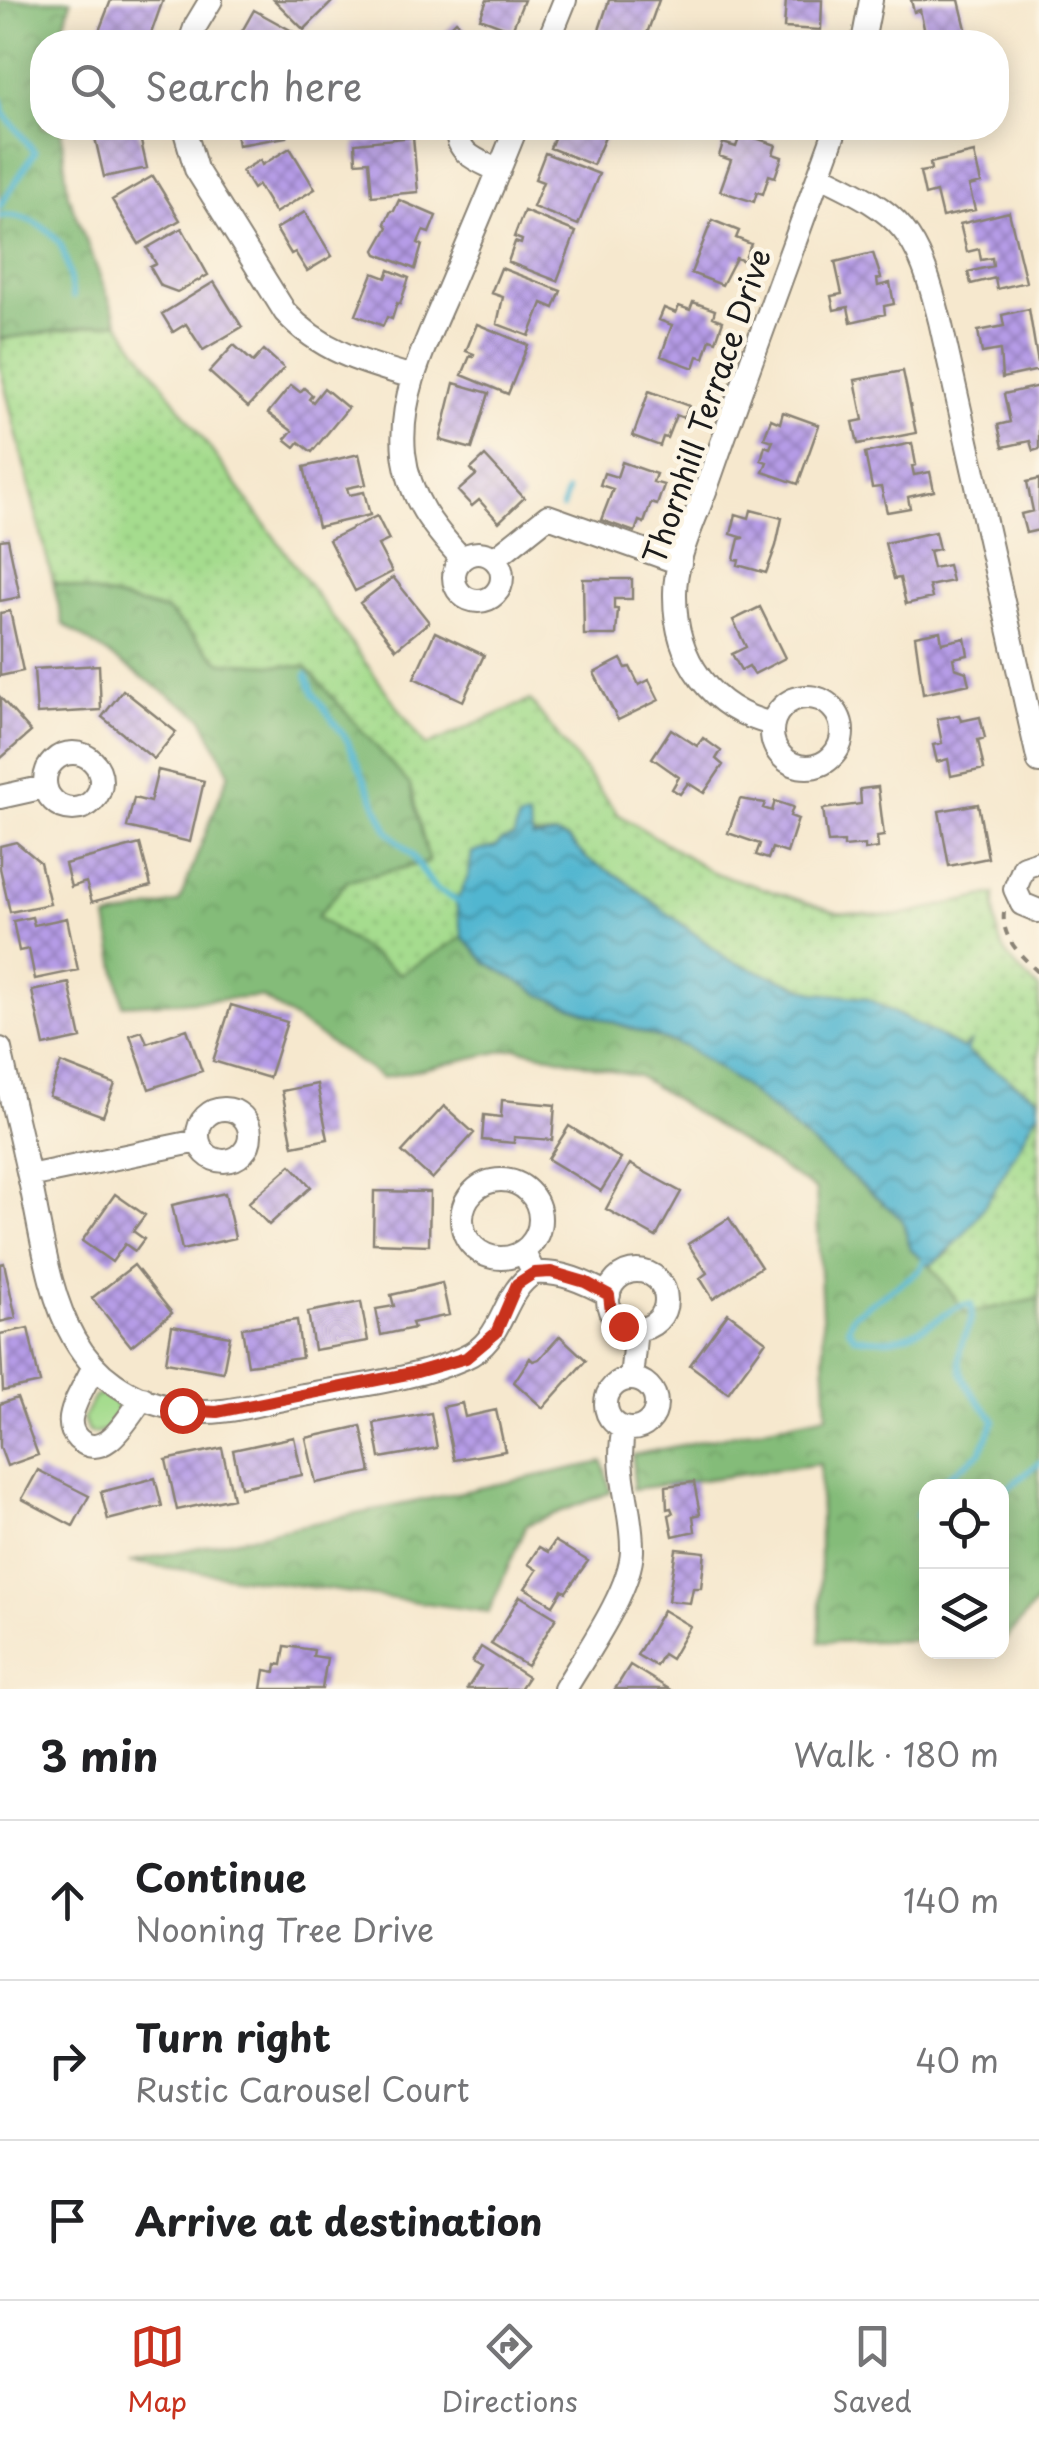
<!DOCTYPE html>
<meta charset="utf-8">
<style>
:root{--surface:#fff;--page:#f6f6f6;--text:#202124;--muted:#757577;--line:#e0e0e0;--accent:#c8321e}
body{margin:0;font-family:"Playpen Sans",sans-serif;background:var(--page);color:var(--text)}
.controls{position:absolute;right:30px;bottom:30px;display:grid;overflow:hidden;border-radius:20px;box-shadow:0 5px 25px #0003}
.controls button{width:90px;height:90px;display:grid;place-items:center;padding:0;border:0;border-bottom:2px solid var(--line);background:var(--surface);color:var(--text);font:50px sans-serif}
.stop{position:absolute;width:30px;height:30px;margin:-22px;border:8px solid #c8321e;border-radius:50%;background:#fff}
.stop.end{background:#c8321e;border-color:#fff;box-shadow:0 2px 10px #0008}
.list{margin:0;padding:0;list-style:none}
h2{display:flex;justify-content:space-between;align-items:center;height:130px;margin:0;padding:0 40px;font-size:42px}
h2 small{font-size:32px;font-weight:400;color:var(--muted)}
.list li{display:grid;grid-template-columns:65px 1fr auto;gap:30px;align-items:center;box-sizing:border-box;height:160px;padding:0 40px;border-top:2px solid var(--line)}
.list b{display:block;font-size:38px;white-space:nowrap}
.list p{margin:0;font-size:32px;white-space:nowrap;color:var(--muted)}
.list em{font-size:32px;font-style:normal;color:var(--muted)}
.icon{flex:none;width:55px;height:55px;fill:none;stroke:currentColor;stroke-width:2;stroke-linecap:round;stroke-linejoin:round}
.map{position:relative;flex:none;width:1039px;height:1689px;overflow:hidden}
.search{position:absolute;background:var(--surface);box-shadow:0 5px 25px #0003;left:30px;right:30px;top:30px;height:110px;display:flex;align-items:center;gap:25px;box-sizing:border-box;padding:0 35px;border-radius:40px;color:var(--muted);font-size:38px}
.sheet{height:610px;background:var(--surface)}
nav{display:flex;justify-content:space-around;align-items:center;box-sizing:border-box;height:140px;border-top:2px solid var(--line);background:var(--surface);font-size:28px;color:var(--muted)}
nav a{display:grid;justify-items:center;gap:5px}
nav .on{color:var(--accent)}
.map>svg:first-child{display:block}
.grass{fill:url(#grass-dots);stroke:#607c55;stroke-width:2.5}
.forest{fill:url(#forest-crowns);stroke:#506c4a;stroke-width:2.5}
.garden{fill:#a5dc8e;stroke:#607c55;stroke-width:2.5}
.water{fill:url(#water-waves);stroke:#366976;stroke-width:2.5}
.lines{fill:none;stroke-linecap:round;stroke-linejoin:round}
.stream{stroke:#51b6d0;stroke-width:6}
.building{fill:url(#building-cross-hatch)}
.minor-casing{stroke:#898275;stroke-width:26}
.path{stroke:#898275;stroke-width:4;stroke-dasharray:8 8;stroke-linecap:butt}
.minor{stroke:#fff;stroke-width:22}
.route{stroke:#c8321e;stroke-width:12}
.labels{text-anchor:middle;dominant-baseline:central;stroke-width:9;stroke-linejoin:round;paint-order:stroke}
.street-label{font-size:30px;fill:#1c1c1c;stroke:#fcf5e5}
</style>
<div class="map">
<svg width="1039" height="1689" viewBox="0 0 1039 1689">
<defs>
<pattern id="grass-dots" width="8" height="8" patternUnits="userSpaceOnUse" patternTransform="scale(2.5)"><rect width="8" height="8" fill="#a5dc8e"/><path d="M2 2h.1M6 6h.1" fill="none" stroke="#8dbc7a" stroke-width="1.8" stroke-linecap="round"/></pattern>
<pattern id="forest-crowns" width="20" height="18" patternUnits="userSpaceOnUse" patternTransform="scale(2.5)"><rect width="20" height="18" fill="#84bc79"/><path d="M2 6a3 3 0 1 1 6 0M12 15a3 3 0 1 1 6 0" fill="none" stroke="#71a168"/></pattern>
<pattern id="water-waves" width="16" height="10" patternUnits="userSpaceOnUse" patternTransform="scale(2.5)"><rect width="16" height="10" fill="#51b6d0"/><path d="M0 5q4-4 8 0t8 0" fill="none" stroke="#4293a8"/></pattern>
<pattern id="building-cross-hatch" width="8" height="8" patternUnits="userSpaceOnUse" patternTransform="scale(2.5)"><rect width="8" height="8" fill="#b69ce7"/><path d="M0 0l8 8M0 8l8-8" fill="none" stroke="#937eba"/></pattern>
</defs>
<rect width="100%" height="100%" fill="#fcf5e5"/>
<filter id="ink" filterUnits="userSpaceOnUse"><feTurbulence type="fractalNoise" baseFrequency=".01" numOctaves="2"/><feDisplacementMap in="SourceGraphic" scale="20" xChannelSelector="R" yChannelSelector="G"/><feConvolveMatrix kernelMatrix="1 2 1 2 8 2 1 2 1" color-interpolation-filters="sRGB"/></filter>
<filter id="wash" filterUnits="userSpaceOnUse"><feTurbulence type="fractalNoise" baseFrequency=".0048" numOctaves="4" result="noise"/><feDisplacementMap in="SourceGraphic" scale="40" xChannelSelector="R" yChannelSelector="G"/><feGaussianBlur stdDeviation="2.25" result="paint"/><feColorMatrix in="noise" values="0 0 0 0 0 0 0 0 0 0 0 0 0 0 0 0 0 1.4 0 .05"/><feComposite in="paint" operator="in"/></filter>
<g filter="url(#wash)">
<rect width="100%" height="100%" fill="#f6e8ce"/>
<path class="grass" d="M 118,322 L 426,746 L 530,700 L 618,814 L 712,872 L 837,912 L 896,916 L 995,894 C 994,946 1003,955 1039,989 L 1039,1299 L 966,1313 L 930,1265 L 949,1253 L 1037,1097 L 966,1051 L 968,1043 L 964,1049 L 866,998 L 816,993 L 729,960 L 620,877 L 588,860 L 568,839 L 556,835 L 514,837 L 496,847 L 472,853 L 469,874 L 456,904 L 463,937 L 400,974 L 317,917 L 347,881 L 429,862 L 306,668 L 220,662 L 167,611 L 53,582 L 0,366 L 0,339 Z"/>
<path class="forest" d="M 0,0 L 71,0 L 60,42 L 42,42 L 42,128 L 61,128 L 68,195 L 118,322 L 0,339 Z
M 53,582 L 167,611 L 220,662 L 306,667 L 410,785 L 429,862 L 347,881 L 317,917 L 400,974 L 463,937 L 486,962 L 542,995 L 592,1015 L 686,1047 L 741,1084 L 902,1219 L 911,1250 L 930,1265 L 966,1313 L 1039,1299 L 1039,1599 L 1006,1639 L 1002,1639 L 1002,1486 L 926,1486 L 926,1640 L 820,1642 L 820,1464 L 633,1489 L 633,1455 L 827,1415 L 816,1190 L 638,1076 L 516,1048 L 382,1078 L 261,997 L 123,1005 L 107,919 L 179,902 L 229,773 L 202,717 L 63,624 Z
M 603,1462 L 611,1492 L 526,1525 L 489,1612 L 129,1562 Z"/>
<path class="garden" d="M 106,1393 L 116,1399 L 118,1413 C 110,1426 104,1438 88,1432 L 83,1418 L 95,1397 Z"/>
<path class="water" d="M 528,817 L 533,838 L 556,835 L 568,839 L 588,860 L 620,877 L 729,960 L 816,993 L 866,998 L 963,1049 L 970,1043 L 967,1052 L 1037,1097 L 1039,1110 C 1011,1158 977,1236 930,1265 L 911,1250 L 902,1219 L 741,1084 L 686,1047 L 592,1015 L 542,995 L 486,962 L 463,937 L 456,903 L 469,874 L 472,852 L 496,847 L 502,840 L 514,837 L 518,820 Z"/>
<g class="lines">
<path class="stream" d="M 0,99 L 5,115 L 35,152 L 0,206
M 0,216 C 20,212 54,228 62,248 C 68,262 70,282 73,297
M 562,508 L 567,492
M 306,674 L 314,694 L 347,740 L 388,831 L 412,855 L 434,888 L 457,901
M 924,1261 L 919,1271 L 853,1315 L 848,1328 L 855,1337 C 892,1344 910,1337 941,1317 C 951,1311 959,1304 971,1304 C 974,1321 968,1327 962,1342 C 951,1375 976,1398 995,1420 L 980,1453 L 935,1486
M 1002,1493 L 1039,1463
M 926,1501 L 918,1516 L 926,1522"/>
</g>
<g id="blocks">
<path class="building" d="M 111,0 L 163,0 L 148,42 L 131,42 L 99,31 Z
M 274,0 L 334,0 L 304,30 Z
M 487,0 L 524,0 L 512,30 L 480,18 Z
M 609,0 L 659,0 L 644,42 L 626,42 L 598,33 Z
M 786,0 L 822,0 L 821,30 L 784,28 Z
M 911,0 L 959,0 L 967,33 L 927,42 L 920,10 L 914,12 Z
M 254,10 L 292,31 L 285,42 L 236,42 Z
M 456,21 L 477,42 L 435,42 Z
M 101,128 L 138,128 L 147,168 L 104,177 L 93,129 Z
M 235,128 L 284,128 L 286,137 L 238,145 Z
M 558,128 L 609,128 L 593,165 L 550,148 Z
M 741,133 L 776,145 L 773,154 L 782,157 L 775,177 L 769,175 L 763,194 L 757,192 L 754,202 L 720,191 L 731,160 L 719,156 L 723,143 L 736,147 Z
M 413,137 L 418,192 L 372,196 L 369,161 L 356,162 L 355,143 Z
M 290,148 L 315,189 L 275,213 L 258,185 L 253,189 L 242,171 L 260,160 L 262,165 Z
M 545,153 L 599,174 L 578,225 L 533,207 L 543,182 L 535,179 Z
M 974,153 L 981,183 L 969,186 L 975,210 L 942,217 L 936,192 L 925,195 L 920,172 L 931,170 L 930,163 Z
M 153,176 L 180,220 L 139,244 L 112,200 Z
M 399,200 L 436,216 L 429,233 L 423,231 L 418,243 L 422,245 L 415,269 L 377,254 L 375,250 L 388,227 L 385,223 L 391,211 L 394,211 Z
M 524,211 L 576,232 L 557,281 L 508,262 L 515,242 L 521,244 L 522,240 L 514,237 Z
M 305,212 L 332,256 L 307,271 L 295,252 L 291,254 L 276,229 Z
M 1009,212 L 1026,282 L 997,289 L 995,278 L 971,284 L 968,272 L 993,266 L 992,258 L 981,260 L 979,249 L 967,252 L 960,224 Z
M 712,220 L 739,231 L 736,238 L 751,244 L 744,261 L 736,258 L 722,285 L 691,273 Z
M 182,228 L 208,275 L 177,292 L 161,286 L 150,267 L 156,264 L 147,248 Z
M 873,253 L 881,278 L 877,279 L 878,286 L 890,283 L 894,304 L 884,306 L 885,314 L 851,322 L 848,307 L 834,310 L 831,296 L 842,294 L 835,262 Z
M 501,268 L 561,291 L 554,308 L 542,303 L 529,336 L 497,324 L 503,297 L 491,293 Z
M 389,270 L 409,278 L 400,304 L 397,303 L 392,319 L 387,317 L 383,326 L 356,315 L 373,273 L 386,278 Z
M 214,282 L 242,327 L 203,350 L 186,324 L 173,332 L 162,314 Z
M 693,302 L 715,310 L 713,317 L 723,321 L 716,341 L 710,339 L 704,358 L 698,356 L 694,368 L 661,356 L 672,325 L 659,320 L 664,308 L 676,313 L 679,306 L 690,310 Z
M 1029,309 L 1039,370 L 1002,378 L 1000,350 L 982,353 L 978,331 L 1004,326 L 1002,315 Z
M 477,324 L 528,345 L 508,394 L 462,375 L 470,356 L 473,357 L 474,354 L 466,351 Z
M 234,345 L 253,362 L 264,350 L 284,368 L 248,407 L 209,372 Z
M 903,371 L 916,433 L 858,444 L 853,422 L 863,420 L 855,380 Z
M 454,383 L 489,393 L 472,449 L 440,440 Z
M 291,385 L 300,392 L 304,388 L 312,395 L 309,399 L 313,402 L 324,388 L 348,408 L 312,452 L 299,442 L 295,447 L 285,439 L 292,431 L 268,413 Z
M 1039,386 L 1039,449 L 1033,451 L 1030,441 L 1003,447 L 998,425 L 1010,422 L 1004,394 Z
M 649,391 L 689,406 L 684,418 L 676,415 L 667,438 L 663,437 L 660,446 L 633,436 Z
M 783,412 L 819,425 L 798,484 L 763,472 L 767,462 L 761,460 L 765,446 L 770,448 L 773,441 L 764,438 L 771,419 L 780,423 Z
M 912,443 L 916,465 L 912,466 L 914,475 L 930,472 L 934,491 L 908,497 L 910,508 L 887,512 L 881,487 L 872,488 L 865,453 Z
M 359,454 L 366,484 L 347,488 L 349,495 L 364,492 L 370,515 L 318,527 L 304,467 Z
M 485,456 L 524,498 L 499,522 L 479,500 L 472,506 L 458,491 L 476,475 L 471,469 Z
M 622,462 L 656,474 L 653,482 L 664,485 L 657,505 L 651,503 L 644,523 L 639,521 L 635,532 L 601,520 L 613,489 L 600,485 L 604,473 L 617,477 Z
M 1039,479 L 1039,530 L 1026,533 L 1021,514 L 1033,511 L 1027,482 Z
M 751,510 L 782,518 L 776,546 L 766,573 L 738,565 L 739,560 L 734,559 L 739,539 L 744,538 L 731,534 L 736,514 L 749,518 Z
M 377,516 L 389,540 L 378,545 L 392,572 L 355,591 L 329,540 Z
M 935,532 L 939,549 L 929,551 L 933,568 L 948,565 L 952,581 L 929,586 L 932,598 L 906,604 L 900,578 L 894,579 L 885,543 Z
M 8,539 L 20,597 L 0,601 L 0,540 Z
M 393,577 L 429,622 L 396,649 L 360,603 Z
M 583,579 L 632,579 L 632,599 L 614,599 L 614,609 L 618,609 L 616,635 L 584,635 Z
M 760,607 L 785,658 L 754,674 L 749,666 L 741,670 L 732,654 L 746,647 L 733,620 Z
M 10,611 L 23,671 L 0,676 L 0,613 Z
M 940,631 L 942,643 L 965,638 L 968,655 L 953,658 L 955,668 L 966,672 L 969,684 L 923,694 L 915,636 Z
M 435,632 L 484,655 L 463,701 L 414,678 Z
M 621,659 L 626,668 L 630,667 L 639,685 L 649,680 L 659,700 L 618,720 L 594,673 Z
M 99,665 L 101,710 L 37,714 L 34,669 Z
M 123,690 L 176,732 L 154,759 L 102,717 Z
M 0,697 L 31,732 L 0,759 Z
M 959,715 L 961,721 L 980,717 L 985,738 L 978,740 L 984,769 L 951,776 L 948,759 L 937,762 L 933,745 L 942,743 L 937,719 Z
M 671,729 L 697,746 L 703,738 L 721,751 L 716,759 L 723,765 L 704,793 L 688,783 L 680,794 L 672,789 L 679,777 L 652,758 Z
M 158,770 L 204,781 L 190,842 L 127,827 L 134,798 L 150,802 Z
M 878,787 L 884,836 L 877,837 L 878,848 L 865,850 L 865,845 L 844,847 L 844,842 L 828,843 L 823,809 L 861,804 L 860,789 Z
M 740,799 L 765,803 L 763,808 L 772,811 L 775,801 L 793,807 L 790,816 L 798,819 L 787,853 L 772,848 L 768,859 L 756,855 L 760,844 L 728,833 Z
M 978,804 L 988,858 L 949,866 L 939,811 Z
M 16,842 L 40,862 L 50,904 L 10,912 L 0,868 L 0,846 Z
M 140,844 L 151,886 L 92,902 L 86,882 L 71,887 L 65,864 Z
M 32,917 L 34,925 L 67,918 L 78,970 L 35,979 L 29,949 L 19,951 L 13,921 Z
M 69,983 L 81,1038 L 44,1046 L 32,991 Z
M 231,1005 L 287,1022 L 269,1078 L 213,1061 Z
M 187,1029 L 202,1071 L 149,1089 L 130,1035 L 142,1031 L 147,1043 Z
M 61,1063 L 115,1084 L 103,1116 L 49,1096 Z
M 317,1084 L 328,1139 L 293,1146 L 282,1091 Z
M 502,1100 L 555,1105 L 552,1140 L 514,1137 L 514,1143 L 482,1140 L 484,1115 L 501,1117 Z
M 444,1106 L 474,1133 L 432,1179 L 402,1152 Z
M 569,1126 L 621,1159 L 601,1191 L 548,1159 Z
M 630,1164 L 681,1192 L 656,1237 L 606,1209 Z
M 291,1165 L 311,1187 L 269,1225 L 248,1203 Z
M 374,1191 L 430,1192 L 429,1245 L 373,1243 Z
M 225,1193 L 235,1238 L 182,1250 L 172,1205 Z
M 115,1194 L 145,1215 L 133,1231 L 144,1239 L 135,1251 L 125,1244 L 112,1262 L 82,1241 Z
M 729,1218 L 761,1267 L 713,1299 L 700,1278 L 707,1273 L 688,1244 Z
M 4,1263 L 16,1318 L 0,1322 L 0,1264 Z
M 134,1265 L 172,1313 L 131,1346 L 92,1298 Z
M 442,1283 L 449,1315 L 412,1323 L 414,1328 L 381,1335 L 376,1309 L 394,1306 L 391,1295 Z
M 361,1302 L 368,1341 L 314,1350 L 308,1312 Z
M 728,1313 L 766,1341 L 728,1393 L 690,1365 Z
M 297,1320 L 302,1358 L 248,1365 L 242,1328 Z
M 172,1326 L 230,1336 L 223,1372 L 166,1362 Z
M 28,1328 L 40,1383 L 3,1391 L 0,1334 Z
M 560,1336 L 586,1360 L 543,1408 L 514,1382 L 530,1358 L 533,1361 L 539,1359 Z
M 17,1398 L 38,1455 L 7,1466 L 0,1447 L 0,1404 Z
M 462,1403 L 465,1417 L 496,1410 L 505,1451 L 454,1460 L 443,1407 Z
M 431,1413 L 437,1448 L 380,1458 L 374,1423 Z
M 361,1426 L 371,1472 L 316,1483 L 306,1438 Z
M 294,1437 L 302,1475 L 241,1487 L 233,1450 Z
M 222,1448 L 233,1498 L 177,1510 L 166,1460 Z
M 38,1470 L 89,1496 L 73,1526 L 22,1499 Z
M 155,1478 L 162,1506 L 108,1520 L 101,1492 Z
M 694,1482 L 700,1514 L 693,1516 L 695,1531 L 673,1536 L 669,1515 L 673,1513 L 671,1508 L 667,1509 L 666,1486 Z
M 555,1541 L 588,1561 L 566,1592 L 562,1590 L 553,1605 L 525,1588 L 537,1570 L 528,1564 L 539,1547 L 548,1552 Z
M 676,1549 L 705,1552 L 701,1588 L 693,1588 L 690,1603 L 668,1601 Z
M 520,1596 L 556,1618 L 527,1666 L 491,1644 Z
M 663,1610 L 690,1626 L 671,1659 L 663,1654 L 656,1666 L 637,1655 Z
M 285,1646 L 314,1650 L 313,1656 L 327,1658 L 322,1689 L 262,1689 L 265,1670 L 276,1672 L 277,1664 L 282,1665 Z
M 481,1647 L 528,1677 L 520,1689 L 467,1689 L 481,1667 L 472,1662 Z
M 630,1665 L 669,1689 L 615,1689 Z"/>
</g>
</g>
<g filter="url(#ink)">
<use href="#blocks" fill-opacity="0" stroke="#898275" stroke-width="2.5"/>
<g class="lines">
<defs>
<path id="minor" d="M 190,42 L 196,25 L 211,0
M 548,42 L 565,0
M 863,42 L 871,0
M 184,128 L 196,169 L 285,312 C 320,351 364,363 413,377
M 457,128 C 456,154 477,160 499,171
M 819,175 C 904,215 917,230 940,321 L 1039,762
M454 577a24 24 0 1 1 48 0a24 24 0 1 1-48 0Z
M 462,559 C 433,527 409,498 404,453 C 398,391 431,333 454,277 C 475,228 496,178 516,128
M 494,559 L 548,516 L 680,563
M772 732a35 35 0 1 1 70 0a35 35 0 1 1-70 0Z
M 773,724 C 711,710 675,660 675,596 C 674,558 697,516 709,480 C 750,362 794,245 836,128
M45 781a28 28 0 1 1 56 0a28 28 0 1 1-56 0Z
M 0,797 L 45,787
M 1039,862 L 1024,867 L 1015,889 L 1022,904 L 1039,911
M 0,1049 C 10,1096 22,1142 32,1190 C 52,1288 60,1388 181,1410 C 218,1417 257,1404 293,1397 C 348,1386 412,1381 464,1358 C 506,1340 500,1294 534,1273 L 523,1251
M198 1135a26 26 0 1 1 52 0a26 26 0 1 1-52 0Z
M 29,1176 L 198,1141
M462 1219a39 39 0 1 1 78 0a39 39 0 1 1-78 0Z
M608 1300a29 29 0 1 1 58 0a29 29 0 1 1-58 0Z
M 534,1273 C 561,1271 585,1282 609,1295
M 94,1366 C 87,1382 74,1400 71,1418 C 70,1426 72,1433 78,1439 C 105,1464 129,1415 143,1398
M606 1404a25 25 0 1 1 50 0a25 25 0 1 1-50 0Z
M 631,1379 L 636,1328
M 565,1689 C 585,1655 631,1590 632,1551 C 633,1508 614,1471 624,1428"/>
</defs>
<use href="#minor" class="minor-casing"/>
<path class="path" d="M 485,139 L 490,130
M 1004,912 C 1001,939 1021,955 1039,973
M 596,1411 L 597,1396 L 610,1376"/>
<use href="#minor" class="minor"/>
</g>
</g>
<g class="lines" filter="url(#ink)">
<path class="route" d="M 182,1410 L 217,1412 L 417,1372 L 466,1358 L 496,1333 L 517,1284 L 534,1273 L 551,1272 L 585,1282 L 609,1295 L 611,1312 L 623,1326"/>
</g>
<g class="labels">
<g class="street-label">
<text transform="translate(706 406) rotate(-71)">Thornhill Terrace Drive</text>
</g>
</g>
</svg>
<div class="controls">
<button><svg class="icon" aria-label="locate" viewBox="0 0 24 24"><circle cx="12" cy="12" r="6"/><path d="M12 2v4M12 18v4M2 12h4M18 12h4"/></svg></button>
<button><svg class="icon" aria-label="layers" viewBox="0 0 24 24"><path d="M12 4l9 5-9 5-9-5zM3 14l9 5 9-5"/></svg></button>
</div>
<div class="stop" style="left:182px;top:1410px"></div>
<div class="stop end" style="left:623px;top:1326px"></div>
<div class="search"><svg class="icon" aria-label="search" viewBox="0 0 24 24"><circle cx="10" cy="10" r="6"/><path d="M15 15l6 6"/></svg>Search here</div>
</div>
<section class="sheet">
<h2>3 min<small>Walk · 180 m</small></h2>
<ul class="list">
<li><svg class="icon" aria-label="ahead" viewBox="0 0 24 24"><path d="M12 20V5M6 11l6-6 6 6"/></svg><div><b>Continue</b><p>Nooning Tree Drive</p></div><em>140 m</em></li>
<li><svg class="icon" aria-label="right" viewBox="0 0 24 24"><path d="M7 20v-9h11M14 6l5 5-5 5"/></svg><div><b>Turn right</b><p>Rustic Carousel Court</p></div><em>40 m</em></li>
<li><svg class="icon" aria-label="arrive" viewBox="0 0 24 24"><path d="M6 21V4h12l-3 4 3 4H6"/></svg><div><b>Arrive at destination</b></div></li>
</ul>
</section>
<nav>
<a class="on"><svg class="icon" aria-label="map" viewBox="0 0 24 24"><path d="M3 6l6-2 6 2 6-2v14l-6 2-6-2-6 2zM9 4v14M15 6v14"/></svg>Map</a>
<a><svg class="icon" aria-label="directions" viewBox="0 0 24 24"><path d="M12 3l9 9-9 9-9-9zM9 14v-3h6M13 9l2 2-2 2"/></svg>Directions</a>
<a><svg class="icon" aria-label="saved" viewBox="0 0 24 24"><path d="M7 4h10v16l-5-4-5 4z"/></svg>Saved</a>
</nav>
